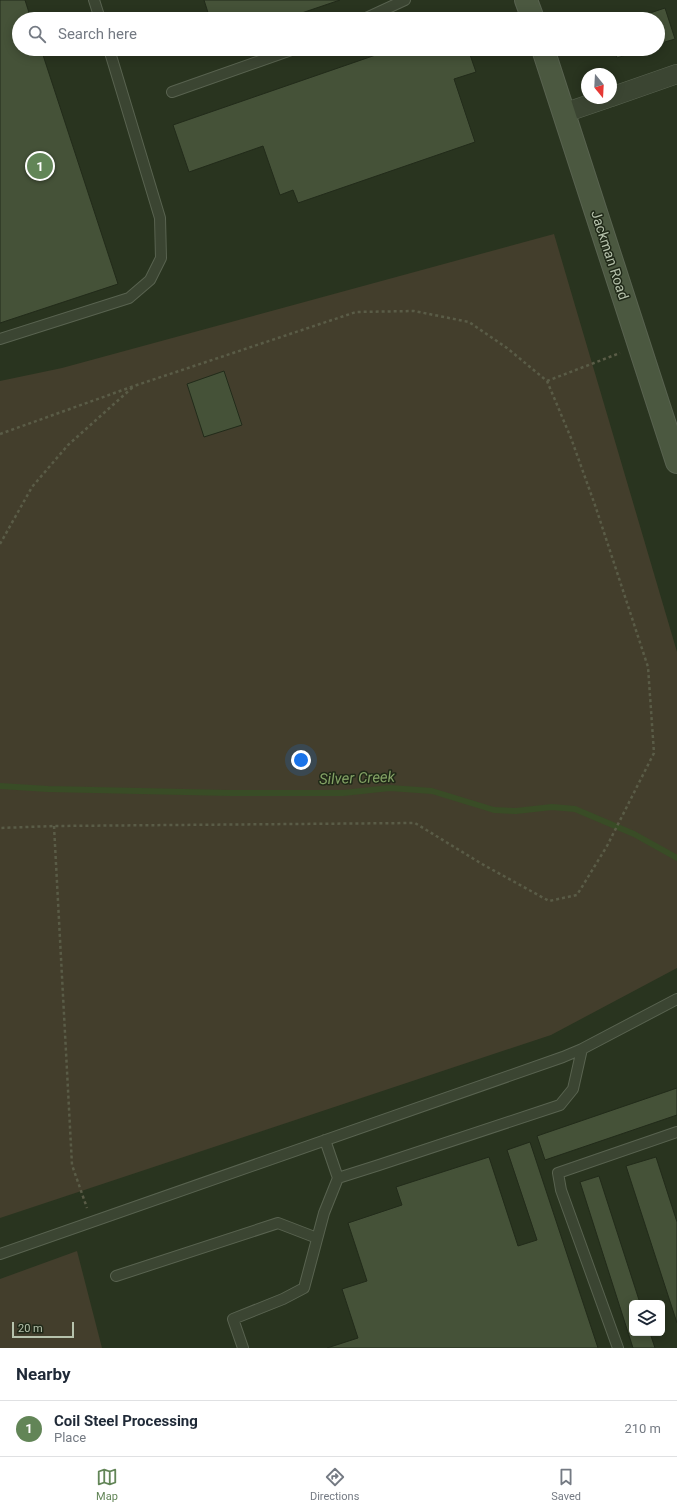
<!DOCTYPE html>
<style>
:root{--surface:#fff;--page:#f2f2f3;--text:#1f2937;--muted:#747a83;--line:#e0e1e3;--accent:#628557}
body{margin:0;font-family:Roboto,sans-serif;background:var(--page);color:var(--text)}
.controls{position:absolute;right:12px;bottom:12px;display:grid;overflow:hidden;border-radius:6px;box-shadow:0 2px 10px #0003}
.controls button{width:36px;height:36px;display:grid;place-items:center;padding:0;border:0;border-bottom:1px solid var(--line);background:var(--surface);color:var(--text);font:20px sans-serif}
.compass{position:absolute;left:581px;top:68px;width:36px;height:36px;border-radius:50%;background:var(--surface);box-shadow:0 2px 10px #0003;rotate:162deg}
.scale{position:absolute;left:12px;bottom:10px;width:62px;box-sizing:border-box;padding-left:4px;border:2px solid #b6c2ac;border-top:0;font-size:11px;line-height:14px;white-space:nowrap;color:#b6c2ac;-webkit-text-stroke:3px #202918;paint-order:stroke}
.you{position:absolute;left:301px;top:760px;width:14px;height:14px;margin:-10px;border:3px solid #fff;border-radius:50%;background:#1a73e8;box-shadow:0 0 0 6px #1a73e833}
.badge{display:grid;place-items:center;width:26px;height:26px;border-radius:50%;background:var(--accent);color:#fff;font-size:13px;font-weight:700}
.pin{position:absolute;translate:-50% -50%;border:2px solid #fff;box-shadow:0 1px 4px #0006}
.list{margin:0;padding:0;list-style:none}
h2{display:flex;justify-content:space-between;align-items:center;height:52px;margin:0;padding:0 16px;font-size:17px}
h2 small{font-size:13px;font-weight:400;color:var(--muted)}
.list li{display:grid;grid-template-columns:26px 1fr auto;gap:12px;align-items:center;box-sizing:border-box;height:56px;padding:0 16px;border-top:1px solid var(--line)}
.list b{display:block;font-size:15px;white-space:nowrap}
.list p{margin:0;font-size:13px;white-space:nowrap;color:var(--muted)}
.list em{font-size:13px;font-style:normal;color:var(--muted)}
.icon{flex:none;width:22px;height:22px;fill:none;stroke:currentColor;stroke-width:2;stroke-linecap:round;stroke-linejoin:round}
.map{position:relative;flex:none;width:677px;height:1348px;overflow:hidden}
.search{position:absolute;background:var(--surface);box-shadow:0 2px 10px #0003;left:12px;right:12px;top:12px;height:44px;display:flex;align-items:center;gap:10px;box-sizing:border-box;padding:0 14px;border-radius:22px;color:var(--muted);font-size:15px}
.sheet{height:108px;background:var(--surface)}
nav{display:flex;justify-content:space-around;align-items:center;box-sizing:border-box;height:56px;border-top:1px solid var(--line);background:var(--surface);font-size:11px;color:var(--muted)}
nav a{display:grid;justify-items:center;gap:2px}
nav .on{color:var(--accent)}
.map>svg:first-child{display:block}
.green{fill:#433e2c}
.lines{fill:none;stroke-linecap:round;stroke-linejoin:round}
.stream{stroke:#394c26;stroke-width:6}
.building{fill:#455238;stroke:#222b1a}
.lane-casing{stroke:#596350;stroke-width:12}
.street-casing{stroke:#596350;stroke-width:20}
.secondary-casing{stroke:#596350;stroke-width:24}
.path{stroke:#5a5c47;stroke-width:2.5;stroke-dasharray:3 3;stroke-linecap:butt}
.lane{stroke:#3b4532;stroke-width:10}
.street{stroke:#3b4532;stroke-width:19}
.secondary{stroke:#4b5840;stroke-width:22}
.labels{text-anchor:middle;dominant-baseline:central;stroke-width:3;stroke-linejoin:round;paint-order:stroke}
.street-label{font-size:14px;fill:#b6c2ac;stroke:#202918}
.water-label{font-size:15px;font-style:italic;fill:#83a164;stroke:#202918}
</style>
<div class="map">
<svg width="677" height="1348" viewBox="0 0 677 1348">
<rect width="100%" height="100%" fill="#29341f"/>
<path class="green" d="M 554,234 L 677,652 L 677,968 L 551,1035 L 0,1218 L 0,381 L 62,368 Z
M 77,1251 L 102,1348 L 0,1348 L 0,1279 Z"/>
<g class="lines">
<path class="stream" d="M 0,786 L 48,789 L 230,793 L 343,793 L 390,788 L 432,791 L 494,810 L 516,811 L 552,807 L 575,809 L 634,834 L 677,858"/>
</g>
<path class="building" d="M 0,0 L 25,0 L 31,19 L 19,19 L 19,49 L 41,49 L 118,284 L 0,323 Z
M 204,0 L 340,0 L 284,19 L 210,19 Z
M 665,8 L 675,39 L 658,44 L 658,19 L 632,19 Z
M 393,49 L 468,49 L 476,72 L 454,79 L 475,142 L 298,203 L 293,190 L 280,195 L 263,146 L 189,172 L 173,125 Z
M 614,49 L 644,49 L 617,58 Z
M 224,371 L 242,425 L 204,437 L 187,384 Z
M 677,1088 L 677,1115 L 545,1160 L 537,1136 Z
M 530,1142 L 598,1348 L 327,1348 L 358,1338 L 342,1289 L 367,1281 L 348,1223 L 402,1205 L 396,1187 L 489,1157 L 518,1246 L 537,1240 L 507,1150 Z
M 656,1157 L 677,1222 L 677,1323 L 626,1166 Z
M 599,1176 L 640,1303 L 632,1303 L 632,1333 L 650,1333 L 655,1348 L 633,1348 L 580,1182 Z"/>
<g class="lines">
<defs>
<path id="lane" d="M 94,0 L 100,19
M 364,19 L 405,0
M 172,92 L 294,49
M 0,339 L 129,298 L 150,280 L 161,258 L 160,218 L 109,49
M 325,1140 L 338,1178 L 379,1165 L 560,1105 L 573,1089 L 582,1049
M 0,1254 L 563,1057 L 582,1049 L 677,999
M 116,1276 L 278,1223 L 317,1238
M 243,1348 L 233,1319 L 283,1299 L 304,1288 L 324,1213 L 338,1178
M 618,1348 L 561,1190 L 558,1173 L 677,1132"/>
<path id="street" d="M 611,97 L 677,74
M 564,113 L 608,98"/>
<path id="secondary" d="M 526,0 L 533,19
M 543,49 L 677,462"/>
</defs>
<use href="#lane" class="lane-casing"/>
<use href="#street" class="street-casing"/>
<use href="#secondary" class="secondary-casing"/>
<path class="path" d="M 547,381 L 620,353
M 0,434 L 134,386 L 356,312 L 414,311 L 469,322 L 507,348 L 547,381 L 571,438 L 596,508 L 648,667 L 654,753 L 607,846 L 577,895 L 549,901 L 482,864 L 415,823 L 54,826 L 0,828
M 0,544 L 32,487 L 68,445 L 133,387
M 54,826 L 72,1165 L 87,1208"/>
<use href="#lane" class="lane"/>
<use href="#street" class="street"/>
<use href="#secondary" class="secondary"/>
</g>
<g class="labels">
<g class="street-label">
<text transform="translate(610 255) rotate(72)">Jackman Road</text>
</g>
<g class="water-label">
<text transform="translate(357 778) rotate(-2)">Silver Creek</text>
</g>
</g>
</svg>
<div class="controls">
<button><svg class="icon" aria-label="layers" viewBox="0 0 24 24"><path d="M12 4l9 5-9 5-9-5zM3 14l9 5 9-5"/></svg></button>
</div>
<svg class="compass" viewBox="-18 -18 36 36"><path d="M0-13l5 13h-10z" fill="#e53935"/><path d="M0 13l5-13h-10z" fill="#747a83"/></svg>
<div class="scale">20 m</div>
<div class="you"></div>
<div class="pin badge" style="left:40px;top:166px">1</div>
<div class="search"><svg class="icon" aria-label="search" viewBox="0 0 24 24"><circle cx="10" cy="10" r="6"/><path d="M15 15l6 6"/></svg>Search here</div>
</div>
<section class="sheet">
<h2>Nearby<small></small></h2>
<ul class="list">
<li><span class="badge">1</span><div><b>Coil Steel Processing</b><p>Place</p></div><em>210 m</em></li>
</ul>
</section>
<nav>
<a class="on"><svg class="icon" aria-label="map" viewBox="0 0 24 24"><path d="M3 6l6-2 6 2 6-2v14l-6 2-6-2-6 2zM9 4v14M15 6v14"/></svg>Map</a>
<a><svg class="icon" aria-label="directions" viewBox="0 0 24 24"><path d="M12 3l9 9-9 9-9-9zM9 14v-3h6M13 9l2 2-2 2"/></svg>Directions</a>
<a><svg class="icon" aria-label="saved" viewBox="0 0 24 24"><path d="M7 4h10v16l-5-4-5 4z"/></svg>Saved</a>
</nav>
